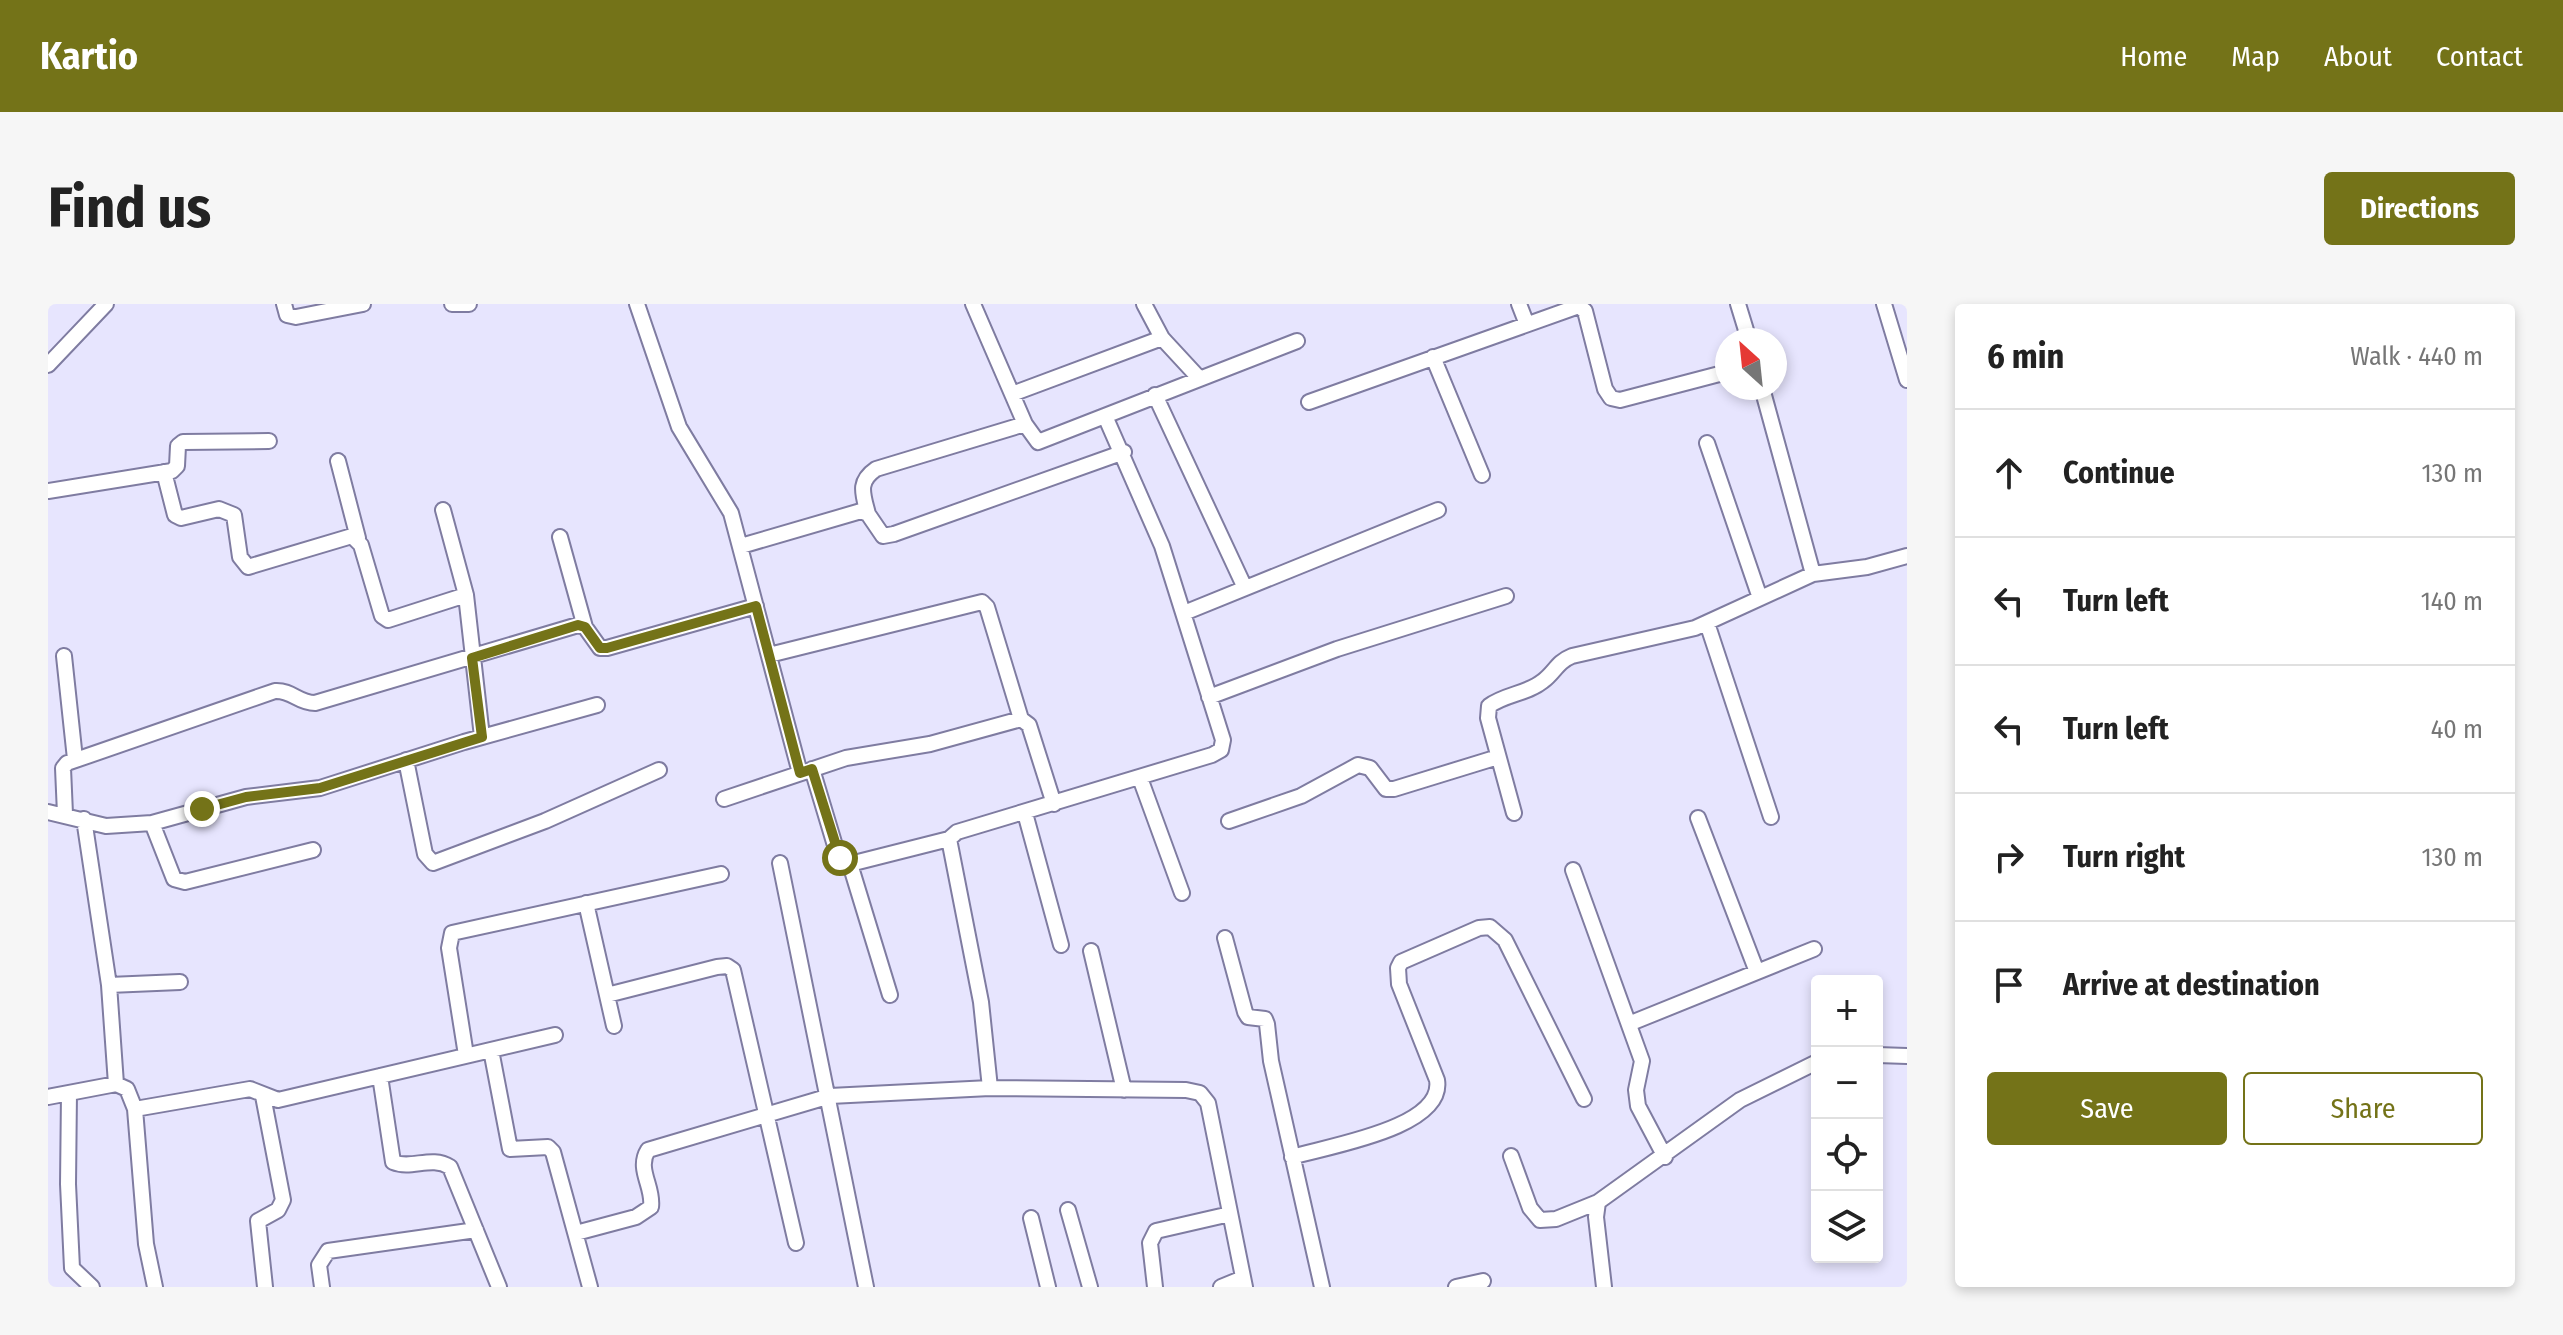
<!DOCTYPE html>
<meta charset="utf-8">
<style>
:root{--surface:#fff;--page:#f6f6f6;--text:#222;--muted:#767676;--line:#e0e0e0;--accent:#747318}
body{margin:0;font-family:"Fira Sans Condensed",sans-serif;background:var(--page);color:var(--text)}
.controls{position:absolute;right:24px;bottom:24px;display:grid;overflow:hidden;border-radius:8px;box-shadow:0 4px 12px #0003}
.controls button{width:72px;height:72px;display:grid;place-items:center;padding:0;border:0;border-bottom:2px solid var(--line);background:var(--surface);color:var(--text);font:40px sans-serif}
.compass{position:absolute;left:1667px;top:24px;width:72px;height:72px;border-radius:50%;background:var(--surface);box-shadow:0 4px 12px #0003;rotate:333deg}
.stop{position:absolute;width:24px;height:24px;margin:-18px;border:6px solid #747318;border-radius:50%;background:#fff}
.stop.end{background:#747318;border-color:#fff;box-shadow:0 2px 8px #0008}
.list{margin:0;padding:0;list-style:none}
h2{display:flex;justify-content:space-between;align-items:center;height:104px;margin:0;padding:0 32px;font-size:34px}
h2 small{font-size:26px;font-weight:400;color:var(--muted)}
.list li{display:grid;grid-template-columns:52px 1fr auto;gap:24px;align-items:center;box-sizing:border-box;height:128px;padding:0 32px;border-top:2px solid var(--line)}
.list b{display:block;font-size:30px;white-space:nowrap}
.list em{font-size:26px;font-style:normal;color:var(--muted)}
.actions{display:flex;gap:16px;padding:24px 32px}
.actions a{flex:1;padding:18px 0;border:2px solid var(--accent);border-radius:8px;text-align:center;font-size:28px;color:var(--accent)}
.actions .main{background:var(--accent);color:#fff}
.icon{flex:none;width:44px;height:44px;fill:none;stroke:currentColor;stroke-width:2;stroke-linecap:round;stroke-linejoin:round}
.map{position:relative;flex:none;width:1859px;height:983px;overflow:hidden;border-radius:8px}
header{display:flex;align-items:center;gap:48px;box-sizing:border-box;height:112px;padding:0 40px;background:var(--accent);color:#fff}
header strong{font-size:38px}
nav{display:flex;gap:44px;margin-inline-start:auto;font-size:28px}
.intro{display:flex;align-items:center;justify-content:space-between;box-sizing:border-box;height:192px;padding:0 48px}
h1{margin:0;font-size:56px}
.button{padding:20px 36px;border-radius:8px;background:var(--accent);color:#fff;font-size:28px;font-weight:700}
main{display:flex;gap:48px;padding:0 48px}
aside{flex:1;background:var(--surface);border-radius:8px;box-shadow:0 4px 12px #0003}
.map>svg:first-child{display:block}
.lines{fill:none;stroke-linecap:round;stroke-linejoin:round}
.minor-casing{stroke:#7f7ca1;stroke-width:18}
.minor{stroke:#fff;stroke-width:14}
.route{stroke:#747318;stroke-width:10}
</style>
<header>
<strong>Kartio</strong>
<nav><a>Home</a><a>Map</a><a>About</a><a>Contact</a></nav>
</header>
<div class="intro"><h1>Find us</h1><a class="button">Directions</a></div>
<main>
<div class="map">
<svg width="1859" height="983" viewBox="0 0 1859 983">
<rect width="100%" height="100%" fill="#e7e5fe"/>
<g class="lines">
<defs>
<path id="minor" d="M 236,0 L 239,11 L 248,13 L 315,0
M 404,0 L 421,0
M 589,0 L 631,123 L 683,209 L 752,469
M 925,0 L 977,120 L 990,138 L 1249,37
M 1096,0 L 1114,34 L 1151,74
M 1471,0 L 1478,18
M 1690,0 L 1701,36
M 1836,0 L 1859,76
M 1385,53 L 1434,171
M 0,61 L 58,0
M 1714,84 L 1765,270
M 964,90 L 1114,34
M 1107,91 L 1197,284
M 1261,98 L 1531,2 L 1537,7 L 1557,85 L 1563,94 L 1572,96 L 1679,68
M 1659,139 L 1712,294
M 290,157 L 310,234
M 116,168 L 127,211 L 133,214 L 171,205 L 186,211 L 192,253 L 200,263 L 304,232 L 313,241 L 334,312 L 340,316 L 418,291
M 0,187 L 124,167 L 129,162 L 130,142 L 135,138 L 221,137
M 395,206 L 418,291 L 434,433
M 820,210 C 815,190 809,178 828,165 L 977,120
M 512,233 L 537,323
M 693,242 L 813,207 L 820,210 L 835,232 L 846,230 L 1076,148
M 1136,309 L 1390,206
M 1659,319 L 1723,513
M 721,351 L 934,298 L 939,303 L 973,415
M 16,352 L 27,455
M 1161,393 L 1289,345 L 1458,292
M 358,456 L 377,550 L 385,559 L 497,517 L 611,466
M 764,465 L 788,545 L 792,554 L 802,560 L 901,535
M 1092,474 L 1134,589
M 676,495 L 798,454 L 882,440 L 973,415 L 981,421 L 1006,500
M 0,508 L 58,522 L 104,519 L 198,493 L 272,484 L 416,438 L 549,401
M 977,509 L 1013,641
M 1466,509 L 1440,414 L 1441,402 C 1457,390 1479,390 1495,377 C 1507,368 1509,358 1524,352 L 1647,324 L 1765,270 L 1819,263 L 1859,252
M 17,510 L 15,464 L 19,459 L 227,387 C 244,386 250,399 267,399 L 530,321 L 537,323 L 552,344 L 559,344 L 708,302
M 1650,514 L 1709,668
M 36,515 L 61,681 L 68,780
M 1181,517 L 1253,492 L 1310,461 L 1322,464 L 1338,485 L 1346,485 L 1450,453
M 104,519 L 126,575 L 137,578 L 265,546
M 732,559 L 818,983
M 802,560 L 842,691
M 1525,566 L 1594,757 L 1588,786 L 1590,802 L 1617,853
M 538,599 L 566,722
M 1177,634 L 1197,708 L 1200,713 L 1217,715 L 1219,720 L 1223,757 L 1274,983
M 1043,647 L 1076,786
M 61,681 L 132,678
M 559,691 L 669,663 L 679,662 L 685,666 L 748,939
M 1583,719 L 1766,645
M 443,746 L 462,845 L 500,843 L 505,848 L 542,983
M 418,751 L 401,644 L 404,629 L 673,570
M 1829,751 L 1859,752
M 332,772 L 345,858 C 364,866 383,851 402,863 L 451,983
M 942,784 L 933,698 L 901,535 L 909,528 L 1164,451 L 1173,446 L 1175,436 L 1114,242 L 1057,112
M 21,789 L 20,880 L 24,964 L 44,983
M 215,792 L 235,896 L 230,906 L 210,917 L 217,983
M 0,793 L 68,780 L 79,785 L 87,805 L 202,785 L 230,796 L 507,731
M 87,805 L 98,940 L 107,983
M 1463,852 L 1482,904 L 1492,916 L 1508,915 L 1550,898
M 1244,853 C 1280,842 1397,824 1389,776 L 1351,680 L 1350,664 L 1353,658 L 1431,624 L 1442,623 L 1457,636 L 1536,795
M 1020,906 L 1042,983
M 983,914 L 1000,983
M 528,929 L 588,913 L 603,903 C 606,883 588,865 600,846 L 782,792 L 942,784 L 1138,786 L 1152,789 L 1160,799 L 1197,983
M 274,983 L 271,961 L 280,947 L 428,926
M 1107,983 L 1102,939 L 1108,927 L 1182,910
M 1173,983 L 1195,974
M 1408,983 L 1435,977
M 1556,983 L 1548,913 L 1550,898 L 1692,796 L 1769,758"/>
</defs>
<use href="#minor" class="minor-casing"/>
<use href="#minor" class="minor"/>
</g>
<g class="lines">
<path class="route" d="M 154,505 L 198,493 L 272,484 L 434,433 L 424,354 L 530,321 L 537,323 L 552,344 L 559,344 L 708,302 L 752,469 L 764,465 L 792,554"/>
</g>
</svg>
<div class="controls">
<button>+</button>
<button>−</button>
<button><svg class="icon" aria-label="locate" viewBox="0 0 24 24"><circle cx="12" cy="12" r="6"/><path d="M12 2v4M12 18v4M2 12h4M18 12h4"/></svg></button>
<button><svg class="icon" aria-label="layers" viewBox="0 0 24 24"><path d="M12 4l9 5-9 5-9-5zM3 14l9 5 9-5"/></svg></button>
</div>
<svg class="compass" viewBox="-18 -18 36 36"><path d="M0-13l5 13h-10z" fill="#e53935"/><path d="M0 13l5-13h-10z" fill="#767676"/></svg>
<div class="stop" style="left:792px;top:554px"></div>
<div class="stop end" style="left:154px;top:505px"></div>
</div>
<aside>
<h2>6 min<small>Walk · 440 m</small></h2>
<ul class="list">
<li><svg class="icon" aria-label="ahead" viewBox="0 0 24 24"><path d="M12 20V5M6 11l6-6 6 6"/></svg><div><b>Continue</b></div><em>130 m</em></li>
<li><svg class="icon" aria-label="left" viewBox="0 0 24 24"><path d="M17 20v-9H6M10 6l-5 5 5 5"/></svg><div><b>Turn left</b></div><em>140 m</em></li>
<li><svg class="icon" aria-label="left" viewBox="0 0 24 24"><path d="M17 20v-9H6M10 6l-5 5 5 5"/></svg><div><b>Turn left</b></div><em>40 m</em></li>
<li><svg class="icon" aria-label="right" viewBox="0 0 24 24"><path d="M7 20v-9h11M14 6l5 5-5 5"/></svg><div><b>Turn right</b></div><em>130 m</em></li>
<li><svg class="icon" aria-label="arrive" viewBox="0 0 24 24"><path d="M6 21V4h12l-3 4 3 4H6"/></svg><div><b>Arrive at destination</b></div></li>
</ul>
<div class="actions"><a class="main">Save</a><a>Share</a></div>
</aside>
</main>
